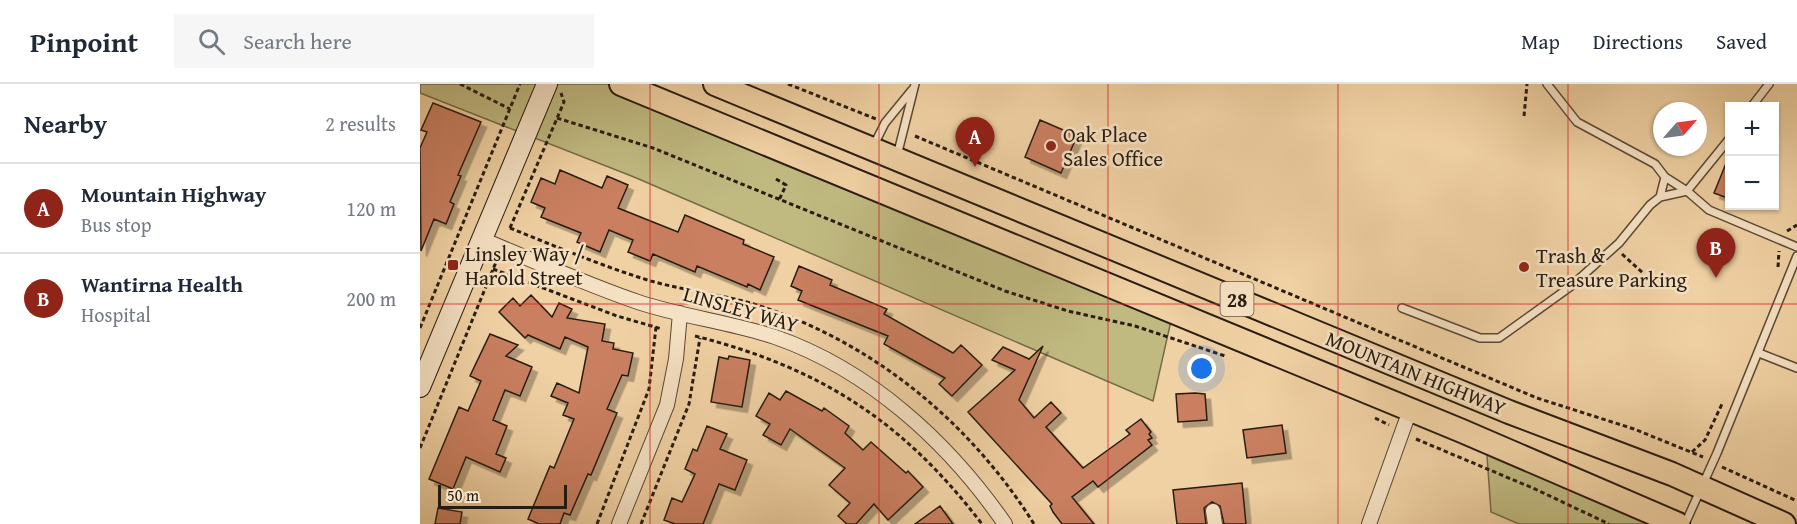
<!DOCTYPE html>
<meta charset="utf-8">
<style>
:root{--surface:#fff;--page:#f6f6f7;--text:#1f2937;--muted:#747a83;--line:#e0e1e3;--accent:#8f2418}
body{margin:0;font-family:"Gentium Book Plus",serif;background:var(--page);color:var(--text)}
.controls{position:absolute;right:18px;top:18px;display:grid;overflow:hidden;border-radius:0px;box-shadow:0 2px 4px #0004}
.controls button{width:54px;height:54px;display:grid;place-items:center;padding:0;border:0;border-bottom:2px solid var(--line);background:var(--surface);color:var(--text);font:30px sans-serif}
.compass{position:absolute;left:1233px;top:18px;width:54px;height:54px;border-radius:50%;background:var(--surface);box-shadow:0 2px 4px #0004;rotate:62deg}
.scale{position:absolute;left:18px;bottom:15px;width:129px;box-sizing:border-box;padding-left:6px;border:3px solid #281c10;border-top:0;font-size:16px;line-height:21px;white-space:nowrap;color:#281c10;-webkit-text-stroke:4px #f5e1c3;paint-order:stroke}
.you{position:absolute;left:782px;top:285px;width:21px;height:21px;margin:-15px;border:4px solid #fff;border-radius:50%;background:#1a73e8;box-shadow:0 0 0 9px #1a73e833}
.badge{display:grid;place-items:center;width:39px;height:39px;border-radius:50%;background:var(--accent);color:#fff;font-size:20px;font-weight:700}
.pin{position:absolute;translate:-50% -50px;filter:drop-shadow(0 2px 3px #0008)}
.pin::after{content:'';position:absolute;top:32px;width:21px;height:18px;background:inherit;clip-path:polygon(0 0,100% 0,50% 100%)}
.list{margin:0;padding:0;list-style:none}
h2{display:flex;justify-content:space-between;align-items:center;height:78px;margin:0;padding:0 24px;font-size:26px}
h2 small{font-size:20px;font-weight:400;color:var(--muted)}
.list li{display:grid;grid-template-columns:39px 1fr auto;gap:18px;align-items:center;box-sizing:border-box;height:90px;padding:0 24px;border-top:2px solid var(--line)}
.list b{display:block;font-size:22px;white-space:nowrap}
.list p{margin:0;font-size:20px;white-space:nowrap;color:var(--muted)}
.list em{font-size:20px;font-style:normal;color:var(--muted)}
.icon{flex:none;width:33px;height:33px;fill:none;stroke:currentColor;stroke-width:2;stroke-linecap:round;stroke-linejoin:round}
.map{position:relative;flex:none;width:1377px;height:440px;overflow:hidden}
header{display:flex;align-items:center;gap:36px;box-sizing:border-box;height:84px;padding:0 30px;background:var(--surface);border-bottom:2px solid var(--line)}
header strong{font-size:28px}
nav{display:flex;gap:33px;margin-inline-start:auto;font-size:21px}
.search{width:420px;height:54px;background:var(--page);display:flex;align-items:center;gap:15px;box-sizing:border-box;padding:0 21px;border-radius:0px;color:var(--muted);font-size:22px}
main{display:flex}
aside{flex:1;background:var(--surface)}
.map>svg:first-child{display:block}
.green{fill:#c0ba81;stroke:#746b48;stroke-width:1.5}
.building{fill:#c97f61;stroke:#281c10;stroke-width:1.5;filter:url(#shadow)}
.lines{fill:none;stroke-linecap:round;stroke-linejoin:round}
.lane-casing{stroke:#5a4935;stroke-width:10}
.street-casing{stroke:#5a4935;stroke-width:16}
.secondary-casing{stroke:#281c10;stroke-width:22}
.primary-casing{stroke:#281c10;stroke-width:26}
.path{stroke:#281c10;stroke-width:3;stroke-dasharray:4.5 3;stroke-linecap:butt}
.lane{stroke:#f5e1c3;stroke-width:7}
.street{stroke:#f5e1c3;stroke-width:14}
.secondary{stroke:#f5e1c3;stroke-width:20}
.primary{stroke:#f0d1a3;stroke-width:22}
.grid{fill:none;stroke:#d62828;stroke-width:1.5;stroke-opacity:0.55}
.poi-dot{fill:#8f2418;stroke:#f5e1c3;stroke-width:2}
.labels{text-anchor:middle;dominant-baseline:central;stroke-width:5;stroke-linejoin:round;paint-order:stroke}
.shield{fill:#f5e1c3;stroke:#665746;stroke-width:1.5}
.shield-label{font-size:20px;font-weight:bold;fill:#281c10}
.poi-label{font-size:21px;fill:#281c10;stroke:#f5e1c3;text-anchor:start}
.street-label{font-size:21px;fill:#281c10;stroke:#f5e1c3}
</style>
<header>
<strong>Pinpoint</strong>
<div class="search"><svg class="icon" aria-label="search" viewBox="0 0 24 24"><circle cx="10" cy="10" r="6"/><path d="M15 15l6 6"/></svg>Search here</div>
<nav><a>Map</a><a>Directions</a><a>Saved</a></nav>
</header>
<main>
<aside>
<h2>Nearby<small>2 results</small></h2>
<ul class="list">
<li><span class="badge">A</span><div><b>Mountain Highway</b><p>Bus stop</p></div><em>120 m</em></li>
<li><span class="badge">B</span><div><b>Wantirna Health</b><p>Hospital</p></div><em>200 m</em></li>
</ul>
</aside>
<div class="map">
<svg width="1377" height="440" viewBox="0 0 1377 440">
<defs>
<filter id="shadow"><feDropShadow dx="5.5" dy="5.5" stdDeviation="0" flood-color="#0004"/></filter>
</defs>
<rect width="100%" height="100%" fill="#f0d1a3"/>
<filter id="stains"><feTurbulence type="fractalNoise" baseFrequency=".00333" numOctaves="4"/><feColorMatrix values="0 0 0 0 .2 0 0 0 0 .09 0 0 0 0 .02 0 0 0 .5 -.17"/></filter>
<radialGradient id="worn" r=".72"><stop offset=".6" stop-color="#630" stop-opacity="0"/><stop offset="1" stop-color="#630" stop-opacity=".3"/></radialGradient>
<path class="green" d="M 0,0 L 201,0 L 753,228 L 733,317 L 214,93 L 0,9 Z
M 1066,358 L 1258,440 L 1099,440 L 1071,428 Z"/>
<path class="building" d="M 13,19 L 61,38 L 38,91 L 41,92 L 30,118 L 34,120 L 26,140 L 14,135 L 1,167 L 0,64 L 7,48 L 1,46 Z
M 620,36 L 657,52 L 641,89 L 605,73 Z
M 1309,72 L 1310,72 L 1310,115 L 1294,109 Z
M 140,86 L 182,104 L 187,92 L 208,101 L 198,124 L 258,148 L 265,131 L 324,156 L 323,160 L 354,173 L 340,206 L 328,200 L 327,203 L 277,182 L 275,188 L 233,170 L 230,177 L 208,168 L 213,156 L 189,146 L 180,168 L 157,158 L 161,149 L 121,133 L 125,124 L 111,118 L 121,94 L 135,100 Z
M 379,182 L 412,196 L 410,201 L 467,225 L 464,230 L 533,269 L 541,261 L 562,281 L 532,312 L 519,300 L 525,294 L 464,260 L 468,252 L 378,216 L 382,207 L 371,202 Z
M 111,211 L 132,233 L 139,219 L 152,225 L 147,234 L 185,240 L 182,257 L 194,259 L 193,265 L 213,269 L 208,292 L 202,291 L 187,325 L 197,329 L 171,391 L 168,390 L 150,431 L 144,429 L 140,440 L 119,440 L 108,435 L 130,382 L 134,384 L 154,335 L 143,331 L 148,319 L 131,312 L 137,299 L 159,309 L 168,263 L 145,253 L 140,265 L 108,251 L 105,254 L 79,228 L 93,214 L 100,222 Z
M 70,250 L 98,261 L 86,272 L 112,283 L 100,312 L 85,306 L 73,336 L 87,342 L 76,370 L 86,374 L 80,388 L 46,373 L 33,405 L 9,395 L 39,323 L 48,327 L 61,297 L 50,292 Z
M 623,262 L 599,316 L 614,334 L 631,318 L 641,329 L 626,343 L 663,384 L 710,350 L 706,346 L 721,335 L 731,348 L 729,350 L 732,354 L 728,356 L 732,361 L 678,403 L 673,397 L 652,413 L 674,440 L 642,440 L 633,428 L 630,422 L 632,420 L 548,328 L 595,286 L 572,276 L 583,263 L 609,275 Z
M 309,272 L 330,276 L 322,323 L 291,318 L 299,273 L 308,275 Z
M 366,307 L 402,327 L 404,324 L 429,342 L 425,349 L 443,366 L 451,358 L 486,389 L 488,387 L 503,403 L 468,436 L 454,420 L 436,440 L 427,440 L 418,432 L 430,419 L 409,401 L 425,384 L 370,345 L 361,361 L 343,351 L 350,340 L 336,332 L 349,309 L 360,316 Z
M 775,309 L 785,310 L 787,336 L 758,338 L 756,310 Z
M 862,341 L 866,369 L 827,374 L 823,346 Z
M 287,342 L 307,350 L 300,365 L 327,376 L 315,406 L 299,400 L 283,440 L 255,440 L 244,436 L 252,414 L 262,418 L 275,390 L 265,385 L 273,365 L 277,367 Z
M 822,399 L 826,440 L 804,440 L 800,422 L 792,418 L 784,424 L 786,440 L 757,440 L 753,406 Z
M 520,422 L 533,440 L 495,440 Z
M 18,424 L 42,428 L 40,440 L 15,440 Z"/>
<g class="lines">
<defs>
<path id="lane" d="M 1127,0 L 1157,38 L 1235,80 L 1245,93 L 1267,107 L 1310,54
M 1332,22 L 1349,0
M 454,61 L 465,39 L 492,6
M 477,72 L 495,0
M 1240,113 L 1245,93
M 982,224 L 1060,254 L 1079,254 L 1150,203 L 1199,159 L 1230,121 L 1240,113 L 1267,107 L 1289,126 L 1377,163
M 1339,269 L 1377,284
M 1265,440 L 1297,369 L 1377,172"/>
<path id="street" d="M 61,155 C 113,176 165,200 218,218 C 263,233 310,238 355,253 C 450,286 529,359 585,440
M 793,427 L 795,440
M 199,440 L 247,321 L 256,275 L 260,229
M 949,440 L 990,326"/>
<path id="secondary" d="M 0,303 L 127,0"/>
<path id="primary" d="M 201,0 L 1042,347 L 1258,440
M 295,0 L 1089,328 L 1252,390 L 1364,440"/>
</defs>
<use href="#lane" class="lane-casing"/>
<use href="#street" class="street-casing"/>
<use href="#secondary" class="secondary-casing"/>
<use href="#primary" class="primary-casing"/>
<path class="path" d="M 40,0 L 90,25
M 368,0 L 456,35
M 1104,32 L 1107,0
M 137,34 L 233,64 L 585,207 L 648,227 L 715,242 L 805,272
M 495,52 L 1117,314 L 1214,345 L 1283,373
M 356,95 L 366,101 L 359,116
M 90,144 C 132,161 175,179 218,193 C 256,206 298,209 337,221 C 453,258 550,338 614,440
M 90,144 L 144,18 L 141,9
M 1367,147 L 1377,141
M 1202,170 L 1223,189
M 1358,183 L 1359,167
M 73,185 L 197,232 L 242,245
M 0,244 L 100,0
M 275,252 C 401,284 483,337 562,440
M 955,334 L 969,341
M 996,355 L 1115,405 L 1189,440
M 0,364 L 76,178
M 1272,368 L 1285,356 L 1302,320
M 1302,383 L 1377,417
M 177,440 L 229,305 L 236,243
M 221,440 L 269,320 L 280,254"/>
<use href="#lane" class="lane"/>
<use href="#street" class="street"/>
<use href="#secondary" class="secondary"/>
<use href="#primary" class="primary"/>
</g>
<path class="grid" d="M 230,0 L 230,440M 459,0 L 459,440M 688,0 L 688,440M 918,0 L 918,440M 1148,0 L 1148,440M 0,220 L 1377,220"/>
<g class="poi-dot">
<circle cx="631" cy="62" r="6"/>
<rect x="27" y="175" width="12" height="12" rx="3"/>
<circle cx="1104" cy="183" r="6"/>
</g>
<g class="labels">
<rect class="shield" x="800.5" y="198" width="33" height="34" rx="4.5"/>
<g class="shield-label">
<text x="817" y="215">28</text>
</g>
<g class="poi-label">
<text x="643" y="50">Oak Place<tspan x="643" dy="24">Sales Office</tspan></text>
<text x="45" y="169">Linsley Way /<tspan x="45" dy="24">Harold Street</tspan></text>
<text x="1116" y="171">Trash &amp;<tspan x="1116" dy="24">Treasure Parking</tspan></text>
</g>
<g class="street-label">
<text transform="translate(321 225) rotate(16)">LINSLEY WAY</text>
<text transform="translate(996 289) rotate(22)">MOUNTAIN HIGHWAY</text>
</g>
</g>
<rect width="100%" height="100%" filter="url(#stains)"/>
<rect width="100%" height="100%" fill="url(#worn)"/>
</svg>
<div class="controls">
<button>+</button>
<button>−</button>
</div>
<svg class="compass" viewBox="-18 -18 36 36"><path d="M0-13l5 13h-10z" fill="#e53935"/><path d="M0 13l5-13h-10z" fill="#747a83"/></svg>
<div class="scale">50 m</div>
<div class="you"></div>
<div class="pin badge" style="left:555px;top:83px">A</div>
<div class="pin badge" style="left:1296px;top:194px">B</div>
</div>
</main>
